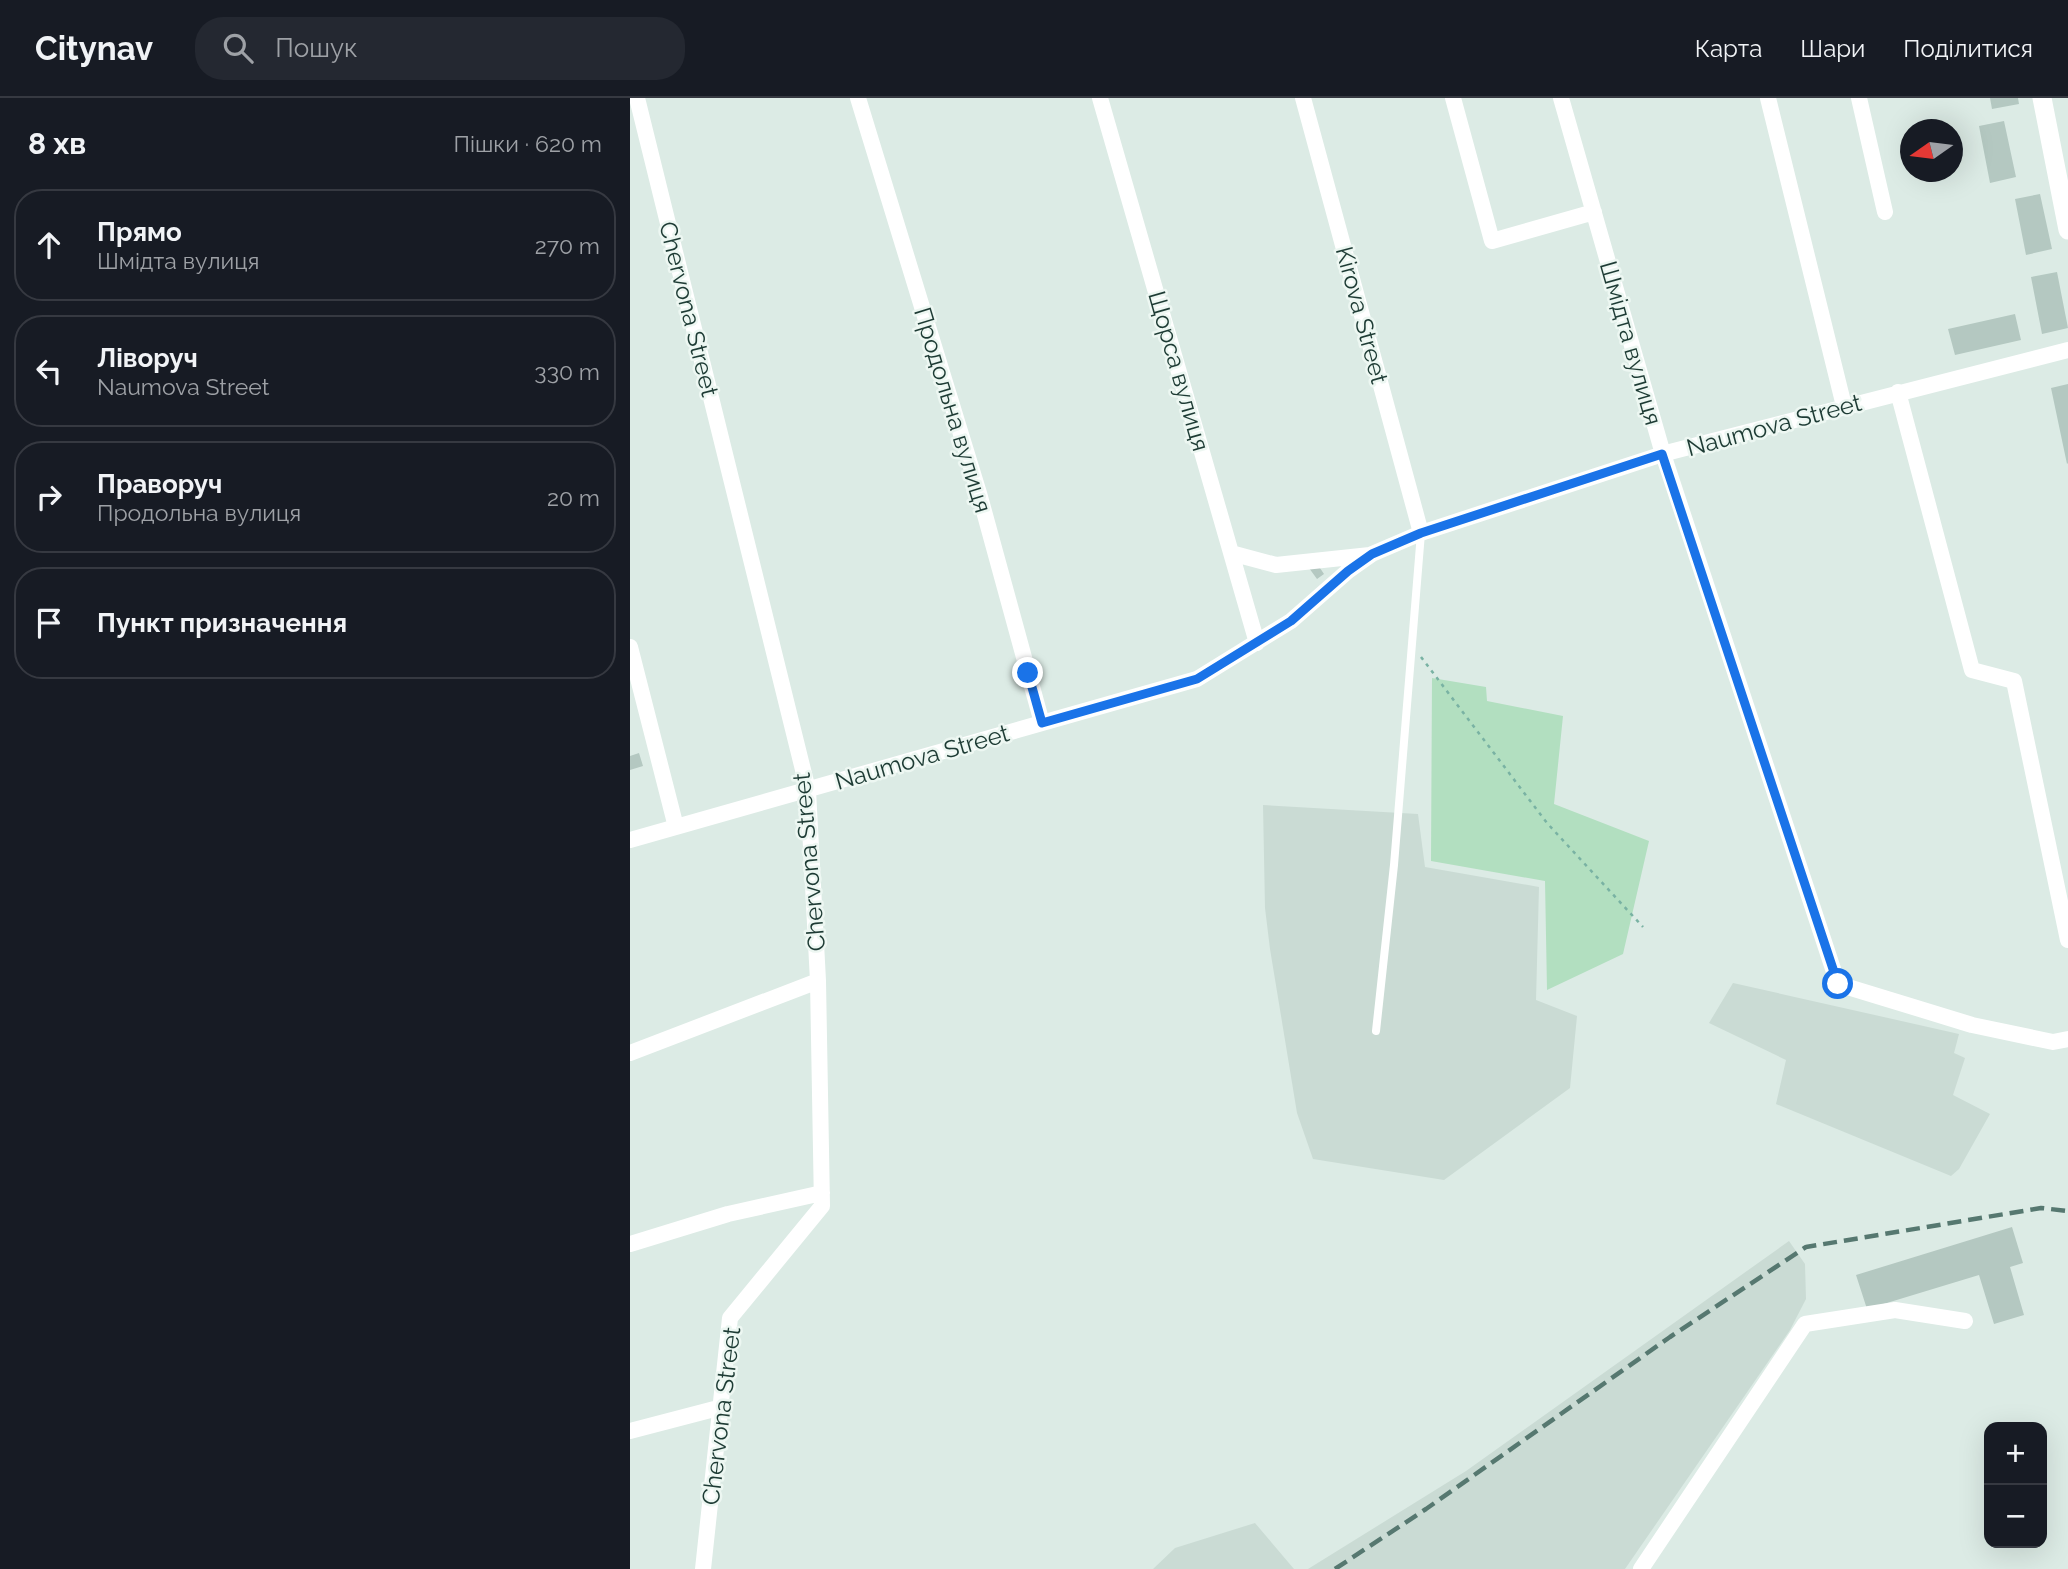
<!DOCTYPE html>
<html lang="uk">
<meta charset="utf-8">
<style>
:root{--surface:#171b24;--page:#242831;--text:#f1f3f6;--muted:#9ea1a6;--line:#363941}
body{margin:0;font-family:Raleway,sans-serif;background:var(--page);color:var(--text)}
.controls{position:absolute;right:21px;bottom:21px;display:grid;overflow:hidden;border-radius:14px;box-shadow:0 7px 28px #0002}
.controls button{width:63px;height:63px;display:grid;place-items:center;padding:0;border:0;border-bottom:2px solid var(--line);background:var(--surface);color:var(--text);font:35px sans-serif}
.compass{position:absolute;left:1270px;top:21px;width:63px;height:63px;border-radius:50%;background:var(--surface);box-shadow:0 7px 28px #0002;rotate:256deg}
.stop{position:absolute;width:21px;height:21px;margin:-16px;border:5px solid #1a73e8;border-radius:50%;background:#fff}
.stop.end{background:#1a73e8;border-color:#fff;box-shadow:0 2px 7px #0008}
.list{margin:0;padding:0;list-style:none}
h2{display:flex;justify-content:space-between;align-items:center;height:91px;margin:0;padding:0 28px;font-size:30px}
h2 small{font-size:23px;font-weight:400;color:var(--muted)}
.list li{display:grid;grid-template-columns:46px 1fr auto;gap:21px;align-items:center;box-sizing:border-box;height:112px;margin:0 14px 14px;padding:0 14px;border:2px solid var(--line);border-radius:28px}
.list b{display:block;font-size:26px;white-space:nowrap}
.list p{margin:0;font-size:23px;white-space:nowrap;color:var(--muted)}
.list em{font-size:23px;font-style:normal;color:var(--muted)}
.icon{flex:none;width:38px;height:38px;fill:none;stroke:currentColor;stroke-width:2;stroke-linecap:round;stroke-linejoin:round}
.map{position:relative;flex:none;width:1438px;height:1471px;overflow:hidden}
header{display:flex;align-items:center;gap:42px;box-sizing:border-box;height:98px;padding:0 35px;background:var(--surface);border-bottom:2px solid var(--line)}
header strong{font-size:33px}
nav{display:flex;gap:38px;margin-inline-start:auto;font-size:24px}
.search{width:490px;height:63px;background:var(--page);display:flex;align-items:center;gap:18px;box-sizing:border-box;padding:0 24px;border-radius:28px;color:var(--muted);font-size:26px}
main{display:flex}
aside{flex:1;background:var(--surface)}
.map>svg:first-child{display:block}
.built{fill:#cadbd4}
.green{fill:#b2dfc0}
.building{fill:#b4c8c1}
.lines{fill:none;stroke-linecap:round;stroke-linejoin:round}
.path{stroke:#79b2a3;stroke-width:2.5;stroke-dasharray:3.5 5;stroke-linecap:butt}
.service{stroke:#fff;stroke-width:8}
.minor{stroke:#fff;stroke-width:16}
.tertiary{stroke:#fff;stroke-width:19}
.rail{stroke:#567870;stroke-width:4.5;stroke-dasharray:14 7;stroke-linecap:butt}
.route{stroke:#1a73e8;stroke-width:9}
.labels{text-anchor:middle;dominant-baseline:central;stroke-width:5;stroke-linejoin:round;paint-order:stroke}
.street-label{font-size:24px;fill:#1d3b34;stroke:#edf7f2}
</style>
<header>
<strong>Citynav</strong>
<div class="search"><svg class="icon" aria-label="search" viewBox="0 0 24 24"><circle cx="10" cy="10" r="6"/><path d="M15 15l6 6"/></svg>Пошук</div>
<nav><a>Карта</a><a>Шари</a><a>Поділитися</a></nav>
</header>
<main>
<aside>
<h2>8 хв<small>Пішки · 620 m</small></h2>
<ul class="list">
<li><svg class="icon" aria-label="ahead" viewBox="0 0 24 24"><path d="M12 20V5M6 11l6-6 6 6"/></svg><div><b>Прямо</b><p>Шмідта вулиця</p></div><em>270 m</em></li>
<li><svg class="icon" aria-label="left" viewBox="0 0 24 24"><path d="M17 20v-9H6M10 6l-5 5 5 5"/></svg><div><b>Ліворуч</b><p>Naumova Street</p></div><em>330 m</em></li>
<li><svg class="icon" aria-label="right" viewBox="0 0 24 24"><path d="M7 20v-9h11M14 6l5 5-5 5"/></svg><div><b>Праворуч</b><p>Продольна вулиця</p></div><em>20 m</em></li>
<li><svg class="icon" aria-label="arrive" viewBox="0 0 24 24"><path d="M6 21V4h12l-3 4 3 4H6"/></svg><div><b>Пункт призначення</b></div></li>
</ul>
</aside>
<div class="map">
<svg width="1438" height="1471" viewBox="0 0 1438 1471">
<rect width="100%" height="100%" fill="#dcebe5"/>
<path class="built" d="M 633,707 L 788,716 L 795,769 L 909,789 L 906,902 L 947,918 L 940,990 L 814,1082 L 683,1061 L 667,1015 L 640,851 L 635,810 Z
M 1103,885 L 1329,936 L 1324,955 L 1335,960 L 1323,997 L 1360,1016 L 1329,1071 L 1321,1078 L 1146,1006 L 1156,962 L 1079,925 Z
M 1159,1143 L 1175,1166 L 1176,1201 L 1160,1232 L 995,1471 L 678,1471 L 836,1373 Z
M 625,1425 L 664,1471 L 523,1471 L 545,1450 Z"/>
<path class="green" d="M 802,580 L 856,589 L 857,603 L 933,618 L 924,706 L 1019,743 L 993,856 L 917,892 L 915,783 L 801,763 Z"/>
<path class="building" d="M 1360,0 L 1388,0 L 1389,6 L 1362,11 Z
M 1374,23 L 1386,79 L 1360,85 L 1349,28 Z
M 1410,96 L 1422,151 L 1396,157 L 1385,101 Z
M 1427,174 L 1438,230 L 1412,236 L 1401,179 Z
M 1385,216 L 1391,242 L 1325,257 L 1318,231 Z
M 1438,286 L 1438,365 L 1437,366 L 1421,290 Z
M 688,467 L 694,476 L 687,481 L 679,470 Z
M 9,655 L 13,668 L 0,672 L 0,658 Z
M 1382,1129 L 1393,1165 L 1380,1169 L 1394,1217 L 1364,1226 L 1349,1177 L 1237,1211 L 1226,1177 Z"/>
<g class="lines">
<path class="path" d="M 791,559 L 917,725 L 1013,829"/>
<path class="service" d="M 746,933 L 764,767 L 791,435"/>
<path class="minor" d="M 7,0 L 178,692 L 188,883 L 192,1108 L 100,1220 L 73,1471
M 228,0 L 349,395 L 412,625
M 470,0 L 627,545
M 673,0 L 791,435
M 823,0 L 862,143 L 964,114
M 931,0 L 1033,356 L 1208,886 L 1342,927 L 1423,944 L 1438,941
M 1138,0 L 1214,308
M 1229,0 L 1255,114
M 1268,294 L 1342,572 L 1384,583 L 1438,842
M 601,455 L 646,467 L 740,457
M 0,549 L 46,729
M 0,742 L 567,581 L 661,523 L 718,473 L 742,456 L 791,435 L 1036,355 L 1438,252
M 0,955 L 188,883
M 0,1146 L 98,1116 L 192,1095
M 0,1333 L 92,1309
M 1011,1471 L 1175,1226 L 1265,1212 L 1335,1223"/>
<path class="tertiary" d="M 1412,0 L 1438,132"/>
<path class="rail" d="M 705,1471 L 796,1411 L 1040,1239 L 1176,1149 L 1411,1110 L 1438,1113"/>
</g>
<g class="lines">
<path class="route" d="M 398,575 L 412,625 L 567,581 L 661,523 L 718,473 L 742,456 L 791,435 L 1032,356 L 1208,886"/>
</g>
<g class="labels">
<g class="street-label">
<text transform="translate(59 211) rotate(76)">Chervona Street</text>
<text transform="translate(732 217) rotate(75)">Kirova Street</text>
<text transform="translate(1001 245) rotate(74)">Шмідта вулиця</text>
<text transform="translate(549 273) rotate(74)">Щорса вулиця</text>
<text transform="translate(323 312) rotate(73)">Продольна вулиця</text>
<text transform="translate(1144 327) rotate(-15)">Naumova Street</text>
<text transform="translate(292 659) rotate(-16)">Naumova Street</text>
<text transform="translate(179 764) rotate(-95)">Chervona Street</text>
<text transform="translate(91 1318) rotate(-83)">Chervona Street</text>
</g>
</g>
</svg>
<div class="controls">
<button>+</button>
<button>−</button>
</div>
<svg class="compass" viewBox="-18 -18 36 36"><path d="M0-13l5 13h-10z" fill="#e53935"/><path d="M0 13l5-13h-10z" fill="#9ea1a6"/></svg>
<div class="stop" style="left:1208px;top:886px"></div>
<div class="stop end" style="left:398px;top:575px"></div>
</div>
</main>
